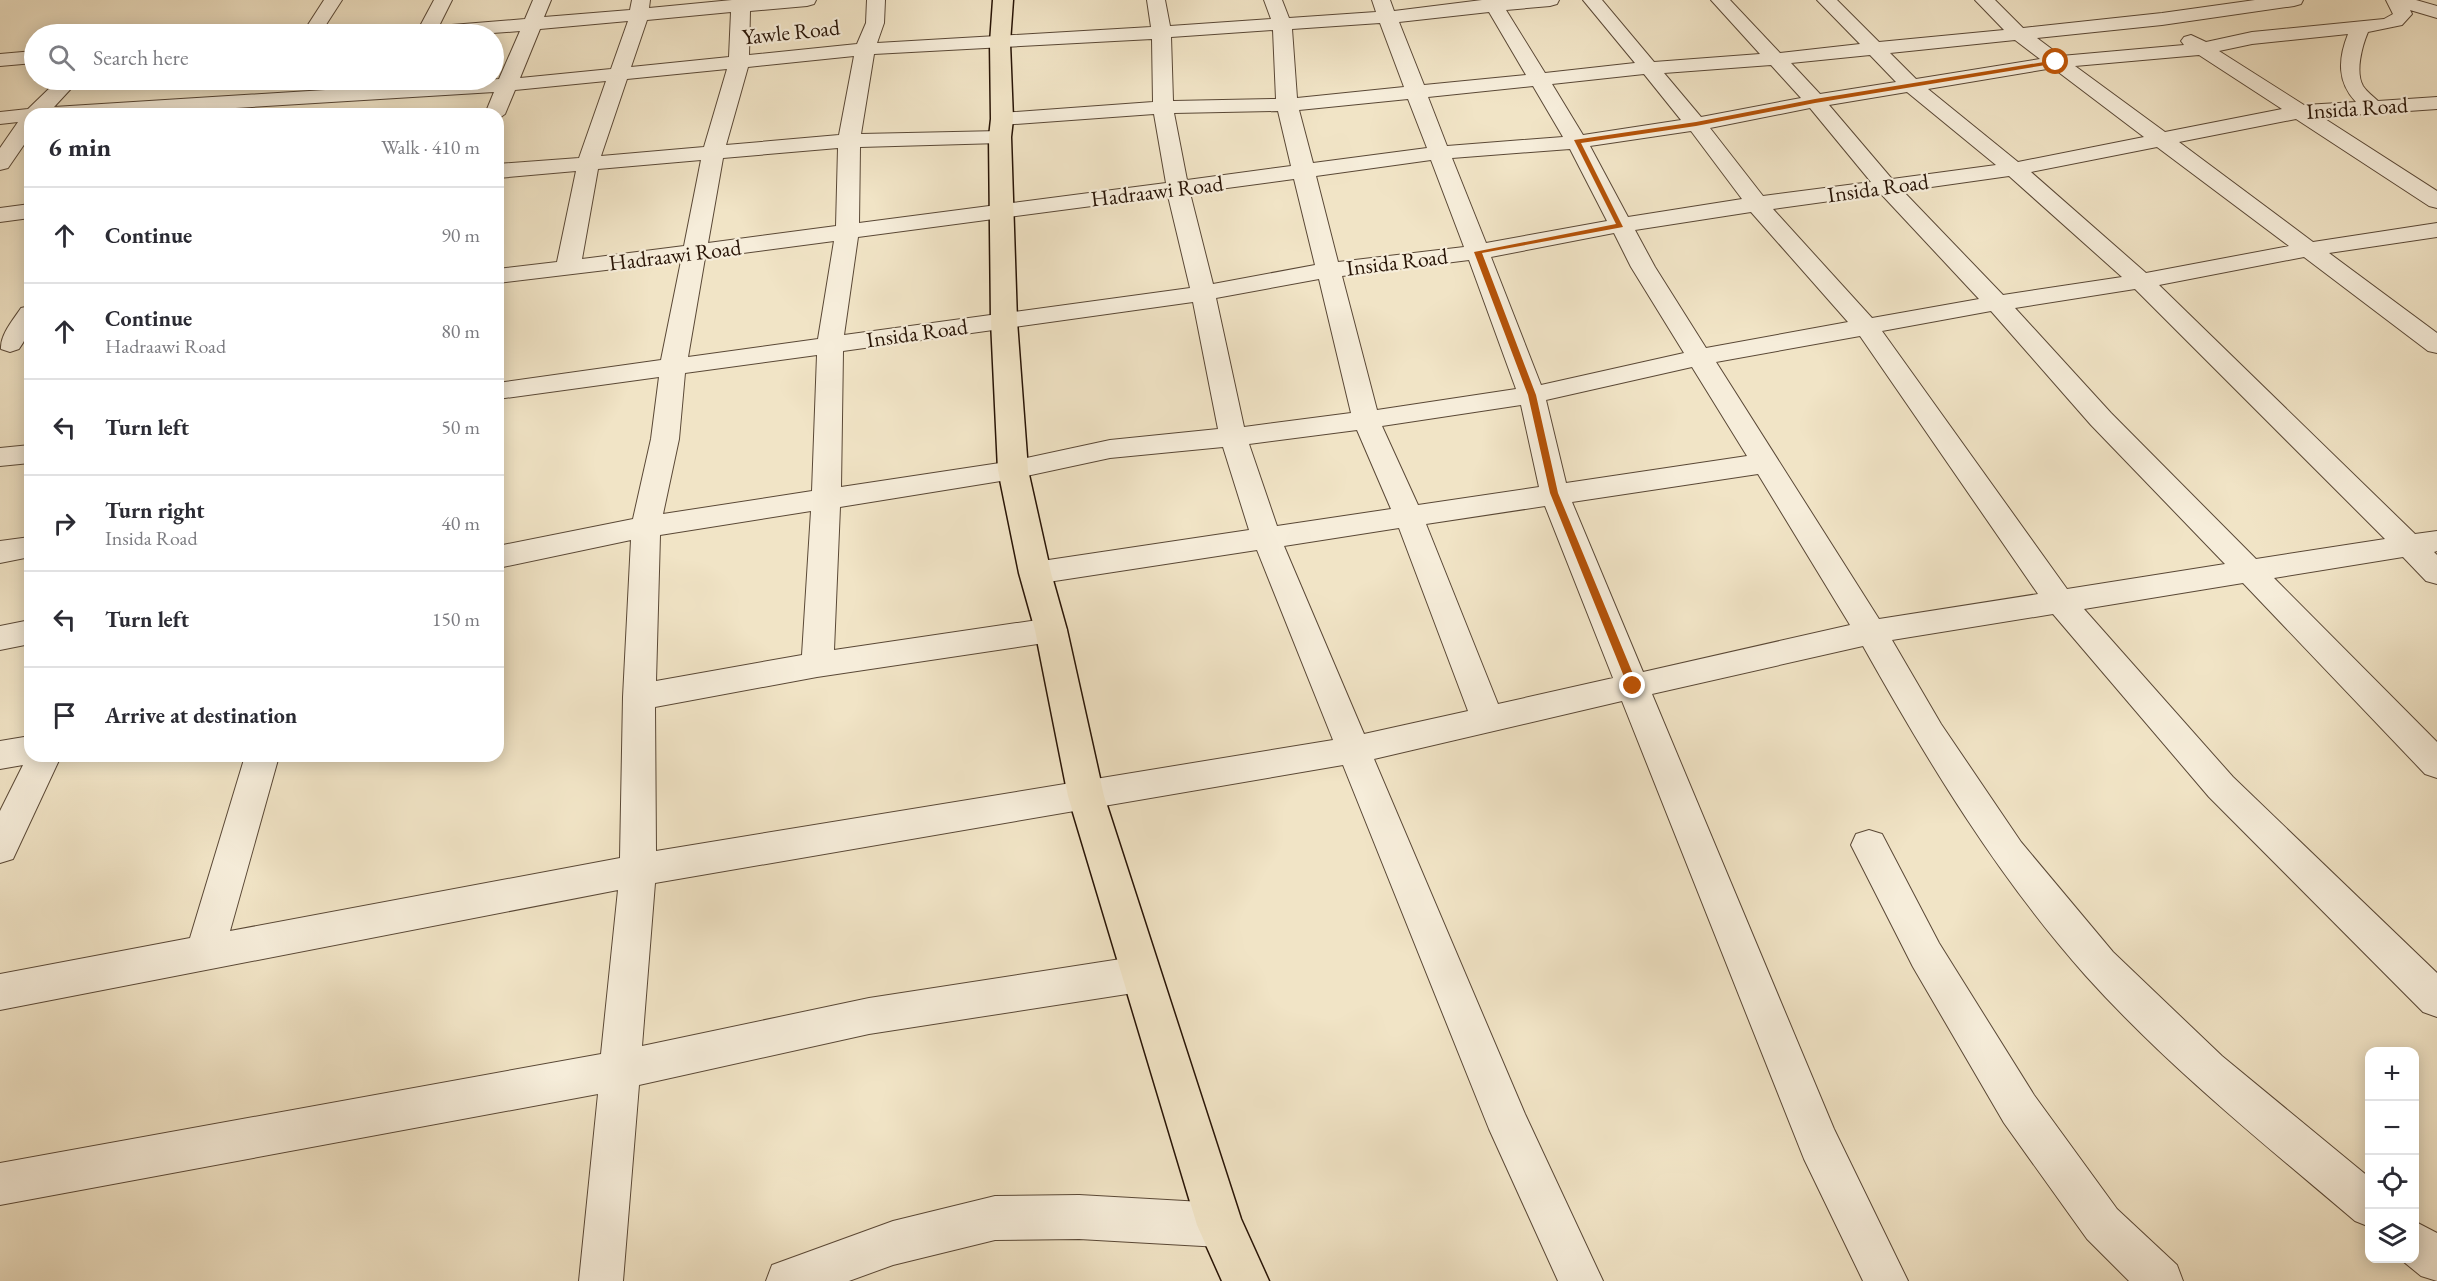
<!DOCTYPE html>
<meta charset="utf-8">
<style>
:root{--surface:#fff;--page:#f7f7f7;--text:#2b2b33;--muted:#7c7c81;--line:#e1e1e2}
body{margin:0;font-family:"EB Garamond",serif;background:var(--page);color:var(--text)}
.controls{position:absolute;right:18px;bottom:18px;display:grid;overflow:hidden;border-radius:12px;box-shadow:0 3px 15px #0003}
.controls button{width:54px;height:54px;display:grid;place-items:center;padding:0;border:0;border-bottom:2px solid var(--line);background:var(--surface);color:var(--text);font:30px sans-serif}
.stop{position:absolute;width:18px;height:18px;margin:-14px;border:4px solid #b45309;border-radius:50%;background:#fff}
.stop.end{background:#b45309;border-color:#fff;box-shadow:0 2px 6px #0008}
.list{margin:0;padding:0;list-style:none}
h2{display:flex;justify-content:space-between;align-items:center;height:78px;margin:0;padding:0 24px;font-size:26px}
h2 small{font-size:20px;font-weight:400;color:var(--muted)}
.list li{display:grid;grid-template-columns:39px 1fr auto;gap:18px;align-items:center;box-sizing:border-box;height:96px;padding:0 24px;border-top:2px solid var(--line)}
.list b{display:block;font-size:22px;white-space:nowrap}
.list p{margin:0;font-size:20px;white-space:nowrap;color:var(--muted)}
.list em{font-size:20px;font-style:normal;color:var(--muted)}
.icon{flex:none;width:33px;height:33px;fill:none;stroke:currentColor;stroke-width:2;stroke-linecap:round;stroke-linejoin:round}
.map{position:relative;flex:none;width:2437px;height:1281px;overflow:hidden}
.search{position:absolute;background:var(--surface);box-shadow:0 3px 15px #0003;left:24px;top:24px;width:480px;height:66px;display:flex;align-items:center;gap:15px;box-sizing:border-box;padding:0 21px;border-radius:33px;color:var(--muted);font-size:22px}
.panel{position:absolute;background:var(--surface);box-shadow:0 3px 15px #0003;left:24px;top:108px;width:480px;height:654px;border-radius:18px}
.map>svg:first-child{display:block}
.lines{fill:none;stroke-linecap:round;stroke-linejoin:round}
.minor-casing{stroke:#5a4836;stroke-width:2}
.highway-casing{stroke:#281406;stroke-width:3}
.minor{fill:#f6edda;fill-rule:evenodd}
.highway{fill:#f1e4c6;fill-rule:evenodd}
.route{fill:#b45309}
.labels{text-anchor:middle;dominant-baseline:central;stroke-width:4.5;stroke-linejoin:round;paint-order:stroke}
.far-street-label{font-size:22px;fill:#281406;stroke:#f6edda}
</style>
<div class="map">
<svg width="2437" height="1281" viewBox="0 0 2437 1281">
<rect width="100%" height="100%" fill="#f1e4c6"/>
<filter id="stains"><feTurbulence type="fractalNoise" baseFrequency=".00333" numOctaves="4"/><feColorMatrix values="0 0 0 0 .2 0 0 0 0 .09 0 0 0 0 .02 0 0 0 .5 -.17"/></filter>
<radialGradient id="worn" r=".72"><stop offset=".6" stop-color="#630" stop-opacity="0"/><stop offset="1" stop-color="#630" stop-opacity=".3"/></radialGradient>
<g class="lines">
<defs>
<path id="minor" d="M 324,0 L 342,0 L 320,34 L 302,34 Z
M 434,0 L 452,0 L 439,26 L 525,19 L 533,0 L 551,0 L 544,17 L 630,10 L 632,0 L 650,0 L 649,8 L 732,0 L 816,0 L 814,4 L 807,6 L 750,11 L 749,55 L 857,44 L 866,23 L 867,0 L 885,0 L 884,23 L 877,43 L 1151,27 L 1147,0 L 1165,0 L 1170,26 L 1271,19 L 1264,0 L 1282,0 L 1289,18 L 1376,12 L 1372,0 L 1390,0 L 1394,11 L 1482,0 L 1559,0 L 1557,4 L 1550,6 L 1506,10 L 1545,73 L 1635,63 L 1583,0 L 1602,0 L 1654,62 L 1760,54 L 1711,0 L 1730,0 L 1780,53 L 1860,44 L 1817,0 L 1837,0 L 1879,42 L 2004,30 L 1975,0 L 1995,0 L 2023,28 L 2162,13 L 2255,0 L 2303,0 L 2301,4 L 2294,6 L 2162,25 L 2037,38 L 2061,56 L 2184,45 L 2181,41 L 2184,37 L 2191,35 L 2206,42 L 2252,32 L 2384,19 L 2393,14 L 2386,0 L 2416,0 L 2437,6 L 2437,18 L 2410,10 L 2412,14 L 2402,25 L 2368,32 C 2362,46 2355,72 2363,86 C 2367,92 2373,96 2378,101 L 2437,97 L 2437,109 L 2322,117 L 2437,191 L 2437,208 L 2429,206 L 2296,119 L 2179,142 L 2313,242 L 2437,223 L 2437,237 L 2329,253 L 2437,333 L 2437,353 L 2428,351 L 2304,257 L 2159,285 L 2415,534 L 2437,531 L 2437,551 L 2434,552 L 2437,555 L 2437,584 L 2426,581 L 2403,557 L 2274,578 L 2437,742 L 2437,778 L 2425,774 L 2243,583 L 2084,609 L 2233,777 L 2437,973 L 2437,1017 L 2423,1012 L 2209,797 L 2053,614 L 1892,640 L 1941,724 L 2021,842 L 2113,952 L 2222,1056 L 2370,1178 L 2370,1227 L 2355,1221 C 2263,1143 2167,1066 2086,976 C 1997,876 1928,762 1863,646 L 1652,694 L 1834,1129 L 1908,1281 L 1863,1281 L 1804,1159 L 1622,701 L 1374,759 L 1525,1114 L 1603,1281 L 1558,1281 L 1489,1129 L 1343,765 L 655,883 L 642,1046 L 869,998 L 1140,956 L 1154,962 L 1159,974 L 1154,986 L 1140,992 L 869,1034 L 639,1085 L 623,1281 L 579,1281 L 598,1094 L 0,1205 L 0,1163 L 601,1054 L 618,890 L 0,1010 L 0,974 L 190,938 L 245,756 L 279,756 L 230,931 L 620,858 L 623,697 L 631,540 L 498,568 L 498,546 L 633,519 L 651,439 L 659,377 L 498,399 L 498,383 L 661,360 L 681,261 L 498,283 L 498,269 L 557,262 L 576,171 L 498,178 L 498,164 L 579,158 L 606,81 L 515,90 L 505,114 L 498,119 L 498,114 L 485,114 L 494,92 L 138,114 L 30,114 L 30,136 L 8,168 L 0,170 L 0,148 L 18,122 L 0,124 L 0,112 L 28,109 L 58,80 L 79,80 L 54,107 L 499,79 L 520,31 L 479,34 L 410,34 L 412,30 L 419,28 ZM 731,12 L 729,57 L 631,67 L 647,20 ZM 1489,12 L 1526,75 L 1424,85 L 1399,22 ZM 628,21 L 611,69 L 520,78 L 540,29 ZM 1380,23 L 1404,87 L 1297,98 L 1292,29 ZM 1273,30 L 1276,99 L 1173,101 L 1171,37 ZM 2348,34 C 2338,59 2337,82 2356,102 L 2304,105 L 2219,51 L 2252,44 ZM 1152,39 L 1153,102 L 1002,113 L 995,115 L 992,119 L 995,123 L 1002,125 L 1154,114 L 1166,183 L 859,223 L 860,147 L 1000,143 L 1008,142 L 1011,137 L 1008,132 L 1000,131 L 861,134 L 874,54 ZM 2015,40 L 2040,59 L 1916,79 L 1890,53 ZM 1870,55 L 1896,82 L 1820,94 L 1791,63 ZM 2199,55 L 2282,109 L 2165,132 L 2075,66 ZM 854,56 L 839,135 L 726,145 L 748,67 ZM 1771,65 L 1801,98 L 1701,117 L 1664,73 ZM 2053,68 L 2144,137 L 2018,162 L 1928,89 ZM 727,69 L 704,147 L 601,156 L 627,79 ZM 1644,74 L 1681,120 L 1583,135 L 1552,84 ZM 1533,86 L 1563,137 L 1447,146 L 1428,97 ZM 1907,92 L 1996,165 L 1892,179 L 1829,105 ZM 1408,99 L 1427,148 L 1313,163 L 1299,110 ZM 1810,108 L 1871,182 L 1763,196 L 1710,128 ZM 1278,111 L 1291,166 L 1187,180 L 1174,113 ZM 1691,131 L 1742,199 L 1628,217 L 1590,146 ZM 2157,147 L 2289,246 L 2146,273 L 2031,172 ZM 838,148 L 836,226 L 708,243 L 723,158 ZM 1570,149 L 1607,221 L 1486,243 L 1452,158 ZM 701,160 L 684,246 L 582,259 L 598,169 ZM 1431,160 L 1464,247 L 1338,262 L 1316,176 ZM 2009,176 L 2122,277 L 2003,295 L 1903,191 ZM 1294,179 L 1315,265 L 1213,284 L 1190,193 ZM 1881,194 L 1979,299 L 1872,318 L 1773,209 ZM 1168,196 L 1190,288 L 844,335 L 858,237 ZM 1751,212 L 1848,322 L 1706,348 L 1655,267 L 1635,230 ZM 1614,233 L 1631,267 L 1684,353 L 1541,385 L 1491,257 ZM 834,241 L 818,339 L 688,357 L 705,258 ZM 1469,260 L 1516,389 L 1377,410 L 1342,276 ZM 1319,279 L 1351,413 L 1244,427 L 1216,298 ZM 2135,289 L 2385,539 L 2256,559 L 2111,413 L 2015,308 ZM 1193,302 L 1218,429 L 1110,440 L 1013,461 L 841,487 L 843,351 ZM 1991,311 L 2091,425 L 2225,564 L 2067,589 L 1882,331 ZM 1860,336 L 2038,594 L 1879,619 L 1716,362 ZM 817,355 L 812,491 L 663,514 L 679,439 L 685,373 ZM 1692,367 L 1747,456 L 1566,483 L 1546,400 ZM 1521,405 L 1539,487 L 1418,505 L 1382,426 ZM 1357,430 L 1391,509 L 1277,526 L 1249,444 ZM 1223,447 L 1249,530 L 1035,562 L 1024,565 L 1020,573 L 1024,581 L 1035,584 L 1257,550 L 1333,740 L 656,851 L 655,707 L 817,677 L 1051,642 L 1062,638 L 1067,630 L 1062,622 L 1051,618 L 834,650 L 840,507 L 1013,479 L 1110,458 ZM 1758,474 L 1850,625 L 1643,672 L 1572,502 ZM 1545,506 L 1613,678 L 1498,704 L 1426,524 ZM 811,511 L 802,655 L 656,681 L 660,535 ZM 1399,528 L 1468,711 L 1364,734 L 1284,546 Z
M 34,51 L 34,63 L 0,66 L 0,54 Z
M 30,204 L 30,218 L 0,222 L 0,208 Z
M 30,306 C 30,326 31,332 19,349 L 10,352 L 1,349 C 0,335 13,320 21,308 Z
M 30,445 L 30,463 L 0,466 L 0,448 Z
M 30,537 L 30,557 L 0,563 L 0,541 Z
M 30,620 L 30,644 L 0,650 L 0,626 Z
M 30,736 L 30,756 L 61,756 L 13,859 L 0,863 L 0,811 L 23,765 L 0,769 L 0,741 Z
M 1869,830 L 1882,834 L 1939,943 L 2034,1095 L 2117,1209 L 2177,1265 L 2183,1281 L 2129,1281 L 2087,1239 L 2004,1123 L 1913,967 L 1851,845 L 1856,834 Z
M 1079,1195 L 1220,1203 L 1235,1210 L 1242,1225 L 1235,1240 L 1220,1247 L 1079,1239 L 995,1240 L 893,1265 L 849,1281 L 766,1281 L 772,1265 L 893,1221 L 995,1196 Z
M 2414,1221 L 2437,1233 L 2437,1281 L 2421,1276 L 2399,1258 L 2414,1258 Z"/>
<path id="highway" d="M 993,0 L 1013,0 L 1010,43 L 1013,119 L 1011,137 L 1017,321 L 1028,470 L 1051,573 L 1067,630 L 1104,796 L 1241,1219 L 1269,1281 L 1222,1281 L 1197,1225 L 1068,796 L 1035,630 L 1019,573 L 998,470 L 991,321 L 989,137 L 991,119 L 990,43 Z"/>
</defs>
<use href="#minor" class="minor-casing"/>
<use href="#highway" class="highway-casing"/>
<use href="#minor" class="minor"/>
<use href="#highway" class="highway"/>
</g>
<path class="route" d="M 2056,60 L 2058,63 L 1815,103 L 1696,126 L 1581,143 L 1623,227 L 1482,253 L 1536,395 L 1558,493 L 1638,686 L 1636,689 L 1629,689 L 1550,493 L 1528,395 L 1474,252 L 1616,224 L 1574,140 L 1696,122 L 1815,99 Z"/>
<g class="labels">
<g class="far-street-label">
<text transform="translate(791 32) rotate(-6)">Yawle Road</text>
<text transform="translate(2357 108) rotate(-4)">Insida Road</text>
<text transform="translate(1878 188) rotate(-8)">Insida Road</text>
<text transform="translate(1157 191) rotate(-7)">Hadraawi Road</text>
<text transform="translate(675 255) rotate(-7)">Hadraawi Road</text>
<text transform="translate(1397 262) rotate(-7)">Insida Road</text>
<text transform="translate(917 333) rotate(-8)">Insida Road</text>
</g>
</g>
<rect width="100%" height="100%" filter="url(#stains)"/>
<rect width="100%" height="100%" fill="url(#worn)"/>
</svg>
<div class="controls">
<button>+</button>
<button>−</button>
<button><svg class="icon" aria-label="locate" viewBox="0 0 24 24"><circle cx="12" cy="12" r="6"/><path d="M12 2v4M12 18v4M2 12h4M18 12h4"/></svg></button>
<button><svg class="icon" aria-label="layers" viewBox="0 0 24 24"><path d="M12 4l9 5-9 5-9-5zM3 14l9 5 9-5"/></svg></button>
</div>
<div class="stop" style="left:2056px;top:62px"></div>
<div class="stop end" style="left:1633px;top:686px"></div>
<div class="search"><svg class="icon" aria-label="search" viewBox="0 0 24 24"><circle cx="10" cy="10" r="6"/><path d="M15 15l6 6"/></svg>Search here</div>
<section class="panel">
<h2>6 min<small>Walk · 410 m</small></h2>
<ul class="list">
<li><svg class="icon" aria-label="ahead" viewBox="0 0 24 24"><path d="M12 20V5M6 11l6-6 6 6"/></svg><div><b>Continue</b></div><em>90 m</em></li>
<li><svg class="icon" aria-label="ahead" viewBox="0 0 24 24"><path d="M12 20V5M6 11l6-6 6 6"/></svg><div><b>Continue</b><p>Hadraawi Road</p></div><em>80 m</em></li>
<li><svg class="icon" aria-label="left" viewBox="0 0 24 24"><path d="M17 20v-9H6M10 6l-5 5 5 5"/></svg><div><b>Turn left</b></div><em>50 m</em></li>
<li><svg class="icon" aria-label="right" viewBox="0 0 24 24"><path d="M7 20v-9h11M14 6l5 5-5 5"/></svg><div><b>Turn right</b><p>Insida Road</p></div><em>40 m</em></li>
<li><svg class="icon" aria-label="left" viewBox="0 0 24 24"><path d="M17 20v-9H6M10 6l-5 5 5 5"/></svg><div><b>Turn left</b></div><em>150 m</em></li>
<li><svg class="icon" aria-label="arrive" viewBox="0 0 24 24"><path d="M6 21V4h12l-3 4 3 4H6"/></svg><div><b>Arrive at destination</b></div></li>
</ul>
</section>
</div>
